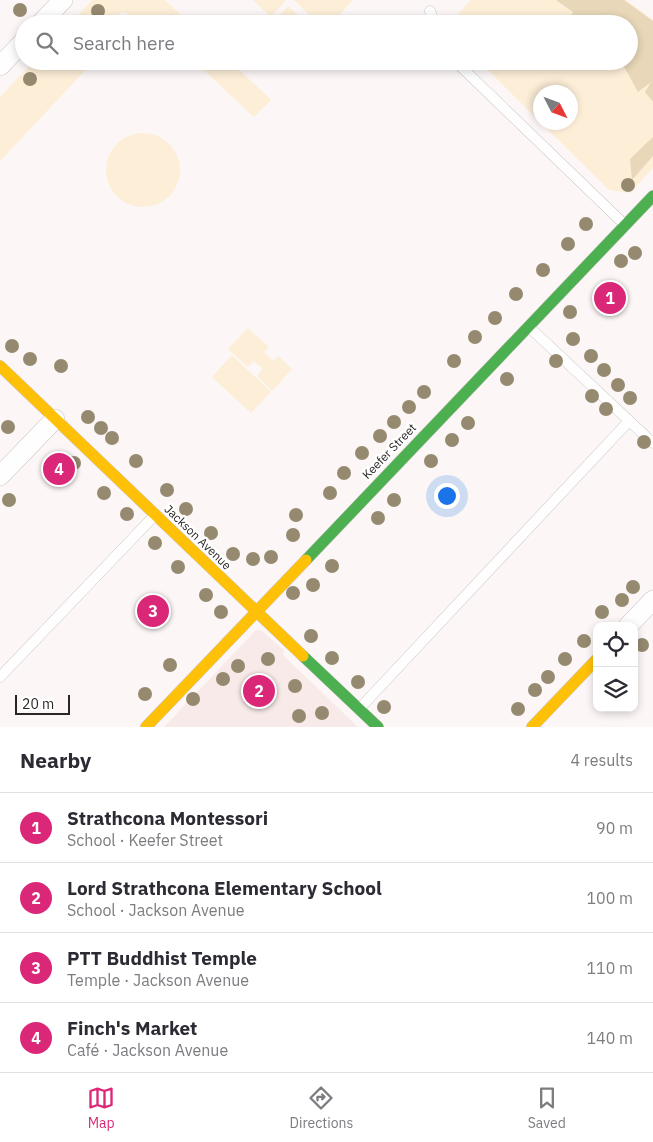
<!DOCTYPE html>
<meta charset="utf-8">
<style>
:root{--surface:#fff;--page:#f7f7f7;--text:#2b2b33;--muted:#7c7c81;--line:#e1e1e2;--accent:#db2777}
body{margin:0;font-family:"IBM Plex Sans",sans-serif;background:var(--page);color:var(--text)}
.controls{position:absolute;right:15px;bottom:15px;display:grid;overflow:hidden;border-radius:10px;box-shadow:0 2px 8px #0003}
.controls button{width:45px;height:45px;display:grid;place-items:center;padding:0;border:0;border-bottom:1px solid var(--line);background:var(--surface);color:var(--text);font:25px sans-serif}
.compass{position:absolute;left:533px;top:85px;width:45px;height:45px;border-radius:50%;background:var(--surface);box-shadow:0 2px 8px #0003;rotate:132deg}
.scale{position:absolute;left:15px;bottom:12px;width:55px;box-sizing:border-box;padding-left:5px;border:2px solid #2a2625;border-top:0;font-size:14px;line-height:18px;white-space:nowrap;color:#2a2625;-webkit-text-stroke:4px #fff;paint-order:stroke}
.you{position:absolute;left:446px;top:495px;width:18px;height:18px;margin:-12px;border:4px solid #fff;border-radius:50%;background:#1a73e8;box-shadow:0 0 0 8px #1a73e833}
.badge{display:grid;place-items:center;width:32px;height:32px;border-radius:50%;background:var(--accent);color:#fff;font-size:16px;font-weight:700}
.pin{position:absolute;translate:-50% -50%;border:2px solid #fff;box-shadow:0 1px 5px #0006}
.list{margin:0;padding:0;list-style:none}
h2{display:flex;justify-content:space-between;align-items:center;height:65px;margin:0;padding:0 20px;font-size:21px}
h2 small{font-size:16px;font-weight:400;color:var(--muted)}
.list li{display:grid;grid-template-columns:32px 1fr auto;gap:15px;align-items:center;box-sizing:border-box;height:70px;padding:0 20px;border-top:1px solid var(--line)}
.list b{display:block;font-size:19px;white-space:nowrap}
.list p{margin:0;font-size:16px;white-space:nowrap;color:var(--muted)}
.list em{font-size:16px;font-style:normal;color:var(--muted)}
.icon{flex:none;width:28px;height:28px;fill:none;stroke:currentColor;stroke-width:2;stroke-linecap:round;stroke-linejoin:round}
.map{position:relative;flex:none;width:653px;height:727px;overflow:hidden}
.search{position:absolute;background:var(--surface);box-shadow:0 2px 8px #0003;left:15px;right:15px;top:15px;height:55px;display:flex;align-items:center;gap:12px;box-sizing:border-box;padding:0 18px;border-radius:28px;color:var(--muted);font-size:19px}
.sheet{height:345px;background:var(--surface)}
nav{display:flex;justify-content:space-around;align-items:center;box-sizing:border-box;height:70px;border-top:1px solid var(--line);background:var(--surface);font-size:14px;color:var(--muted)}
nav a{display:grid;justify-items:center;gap:2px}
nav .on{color:var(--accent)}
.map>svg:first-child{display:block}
.built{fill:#f8eae9}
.green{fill:#fceed7}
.forest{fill:#e8d7b8}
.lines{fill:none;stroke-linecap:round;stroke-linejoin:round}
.lane-casing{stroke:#ccc7c7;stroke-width:11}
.street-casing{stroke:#ccc7c7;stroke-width:20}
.fast-casing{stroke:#ccc7c7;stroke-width:12}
.slow-casing{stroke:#ccc7c7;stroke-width:12}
.lane{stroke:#fffefe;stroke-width:10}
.street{stroke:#fffefe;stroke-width:19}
.fast{stroke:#4caf50;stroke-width:11}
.slow{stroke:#ffc107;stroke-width:11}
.tree{fill:#95896f}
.labels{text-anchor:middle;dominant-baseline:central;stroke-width:5;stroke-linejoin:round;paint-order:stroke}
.street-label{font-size:12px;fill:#2a2625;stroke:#fff}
</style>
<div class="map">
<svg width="653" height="727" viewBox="0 0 653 727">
<rect width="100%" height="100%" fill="#fcf7f6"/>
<path class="built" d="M 256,630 L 262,631 L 284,650 L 283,655 L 358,727 L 164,727 Z"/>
<path class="green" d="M 92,0 L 165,0 L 191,24 L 150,24 L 122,12 L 113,21 L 116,24 L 70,24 Z
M 253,0 L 286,0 L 271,17 Z
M 294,0 L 353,0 L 331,24 L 319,24 Z
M 471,0 L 626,0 L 653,20 L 653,168 L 630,193 L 609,190 L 541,123 L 570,122 L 570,92 L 540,92 L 540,122 L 479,61 L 629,61 L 629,24 L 449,24 Z
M 288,6 L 305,21 L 305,24 L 276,24 L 274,21 Z
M 34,61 L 94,61 L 0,161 L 0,97 Z
M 194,61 L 230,61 L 271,100 L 254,117 Z
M106 170a37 37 0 1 1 74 0a37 37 0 1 1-74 0Z
M 248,328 L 269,347 L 264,352 L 273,361 L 278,356 L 292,369 L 272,391 L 257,376 L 263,369 L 254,361 L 248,367 L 228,349 Z
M 232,355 L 271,392 L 251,413 L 212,377 Z"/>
<path class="forest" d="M 556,0 L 624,0 L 653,21 L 653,102 L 645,92 L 651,82 L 638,92 L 622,63 L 622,61 L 629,61 L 629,24 L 567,24 L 573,12 Z
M 653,137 L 653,156 L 632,180 L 630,159 Z"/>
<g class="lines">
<defs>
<path id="lane" d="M 430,11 L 435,24
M 455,61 L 624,224
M 529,327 L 653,443
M 0,677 L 155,515
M 360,708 L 629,421"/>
<path id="street" d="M 40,24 L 63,0
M 0,66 L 24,41
M 0,476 L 55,419
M 628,626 L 653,600"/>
<path id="fast" d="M 306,560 L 653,196
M 303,656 L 378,727"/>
<path id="slow" d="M 0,366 L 303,656
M 146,727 L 306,560
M 532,727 L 597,659"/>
</defs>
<use href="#lane" class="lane-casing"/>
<use href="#street" class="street-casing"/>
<use href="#fast" class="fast-casing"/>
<use href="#slow" class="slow-casing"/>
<use href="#lane" class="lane"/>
<use href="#street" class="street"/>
<use href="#fast" class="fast"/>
<use href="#slow" class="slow"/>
</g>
<g class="tree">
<circle cx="20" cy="10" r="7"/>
<circle cx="98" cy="11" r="7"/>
<circle cx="30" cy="79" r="7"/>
<circle cx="628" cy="185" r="7"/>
<circle cx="586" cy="224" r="7"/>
<circle cx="568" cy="244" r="7"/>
<circle cx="635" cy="253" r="7"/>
<circle cx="621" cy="261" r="7"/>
<circle cx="543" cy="270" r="7"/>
<circle cx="516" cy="294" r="7"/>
<circle cx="570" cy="312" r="7"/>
<circle cx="495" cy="318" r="7"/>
<circle cx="475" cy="337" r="7"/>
<circle cx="573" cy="339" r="7"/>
<circle cx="12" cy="346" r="7"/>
<circle cx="591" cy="356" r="7"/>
<circle cx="30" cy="359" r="7"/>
<circle cx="454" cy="361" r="7"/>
<circle cx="556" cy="361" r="7"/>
<circle cx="61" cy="366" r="7"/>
<circle cx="604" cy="370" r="7"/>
<circle cx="507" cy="379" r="7"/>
<circle cx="618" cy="385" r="7"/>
<circle cx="424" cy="392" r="7"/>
<circle cx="592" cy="396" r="7"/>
<circle cx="630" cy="398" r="7"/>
<circle cx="409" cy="407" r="7"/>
<circle cx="606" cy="409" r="7"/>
<circle cx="88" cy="417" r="7"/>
<circle cx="394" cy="422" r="7"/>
<circle cx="468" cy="423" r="7"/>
<circle cx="8" cy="427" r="7"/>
<circle cx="101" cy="428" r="7"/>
<circle cx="380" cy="436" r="7"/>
<circle cx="112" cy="438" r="7"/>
<circle cx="452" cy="440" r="7"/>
<circle cx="644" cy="442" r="7"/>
<circle cx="362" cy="453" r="7"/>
<circle cx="136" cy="461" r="7"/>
<circle cx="431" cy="461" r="7"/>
<circle cx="74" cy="463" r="7"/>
<circle cx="344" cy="473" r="7"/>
<circle cx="167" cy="490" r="7"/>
<circle cx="104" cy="493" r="7"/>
<circle cx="330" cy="493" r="7"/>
<circle cx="9" cy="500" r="7"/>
<circle cx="394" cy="500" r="7"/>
<circle cx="186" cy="509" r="7"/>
<circle cx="127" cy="514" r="7"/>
<circle cx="296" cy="515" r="7"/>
<circle cx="378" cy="518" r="7"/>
<circle cx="211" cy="533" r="7"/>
<circle cx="293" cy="535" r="7"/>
<circle cx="155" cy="543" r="7"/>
<circle cx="233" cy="554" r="7"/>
<circle cx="271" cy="557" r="7"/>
<circle cx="253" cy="559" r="7"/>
<circle cx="332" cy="566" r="7"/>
<circle cx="178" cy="567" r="7"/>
<circle cx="313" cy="585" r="7"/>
<circle cx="633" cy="587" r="7"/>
<circle cx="293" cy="593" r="7"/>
<circle cx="206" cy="595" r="7"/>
<circle cx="622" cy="600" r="7"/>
<circle cx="221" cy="612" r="7"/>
<circle cx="602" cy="612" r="7"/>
<circle cx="311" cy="636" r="7"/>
<circle cx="584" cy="641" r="7"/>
<circle cx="642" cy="645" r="7"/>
<circle cx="332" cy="658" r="7"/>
<circle cx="268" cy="659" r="7"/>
<circle cx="565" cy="659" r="7"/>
<circle cx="170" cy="665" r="7"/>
<circle cx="238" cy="666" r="7"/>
<circle cx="548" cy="677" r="7"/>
<circle cx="223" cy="679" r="7"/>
<circle cx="358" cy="682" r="7"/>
<circle cx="295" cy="686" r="7"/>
<circle cx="535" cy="690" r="7"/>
<circle cx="145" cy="694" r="7"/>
<circle cx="193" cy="699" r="7"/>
<circle cx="384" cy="707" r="7"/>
<circle cx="518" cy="709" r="7"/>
<circle cx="322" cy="713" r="7"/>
<circle cx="299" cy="716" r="7"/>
</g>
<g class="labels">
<g class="street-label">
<text transform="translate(389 451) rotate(-46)">Keefer Street</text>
<text transform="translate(198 537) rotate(44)">Jackson Avenue</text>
</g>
</g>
</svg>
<div class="controls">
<button><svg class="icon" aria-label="locate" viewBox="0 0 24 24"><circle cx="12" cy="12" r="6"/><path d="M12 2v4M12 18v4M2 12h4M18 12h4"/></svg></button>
<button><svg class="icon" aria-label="layers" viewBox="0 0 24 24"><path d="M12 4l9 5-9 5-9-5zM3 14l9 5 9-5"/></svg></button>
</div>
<svg class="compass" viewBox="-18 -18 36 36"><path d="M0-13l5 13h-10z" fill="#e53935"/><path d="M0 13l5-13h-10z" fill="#7c7c81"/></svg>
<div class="scale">20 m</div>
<div class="you"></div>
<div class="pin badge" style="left:610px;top:298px">1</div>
<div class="pin badge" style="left:259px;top:691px">2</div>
<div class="pin badge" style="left:153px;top:611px">3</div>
<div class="pin badge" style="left:59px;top:469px">4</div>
<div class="search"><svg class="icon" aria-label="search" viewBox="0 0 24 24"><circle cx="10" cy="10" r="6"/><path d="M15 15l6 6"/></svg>Search here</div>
</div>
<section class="sheet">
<h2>Nearby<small>4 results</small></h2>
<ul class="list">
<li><span class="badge">1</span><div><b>Strathcona Montessori</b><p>School · Keefer Street</p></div><em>90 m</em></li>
<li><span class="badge">2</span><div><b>Lord Strathcona Elementary School</b><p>School · Jackson Avenue</p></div><em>100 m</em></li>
<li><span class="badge">3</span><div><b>PTT Buddhist Temple</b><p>Temple · Jackson Avenue</p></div><em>110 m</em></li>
<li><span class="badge">4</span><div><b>Finch's Market</b><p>Café · Jackson Avenue</p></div><em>140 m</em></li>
</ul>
</section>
<nav>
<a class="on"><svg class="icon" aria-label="map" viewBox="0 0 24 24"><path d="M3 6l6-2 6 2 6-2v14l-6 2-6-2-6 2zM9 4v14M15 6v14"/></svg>Map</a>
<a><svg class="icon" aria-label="directions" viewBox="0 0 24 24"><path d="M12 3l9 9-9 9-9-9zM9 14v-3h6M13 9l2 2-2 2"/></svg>Directions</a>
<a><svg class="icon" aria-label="saved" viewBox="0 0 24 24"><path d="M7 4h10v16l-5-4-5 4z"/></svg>Saved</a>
</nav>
